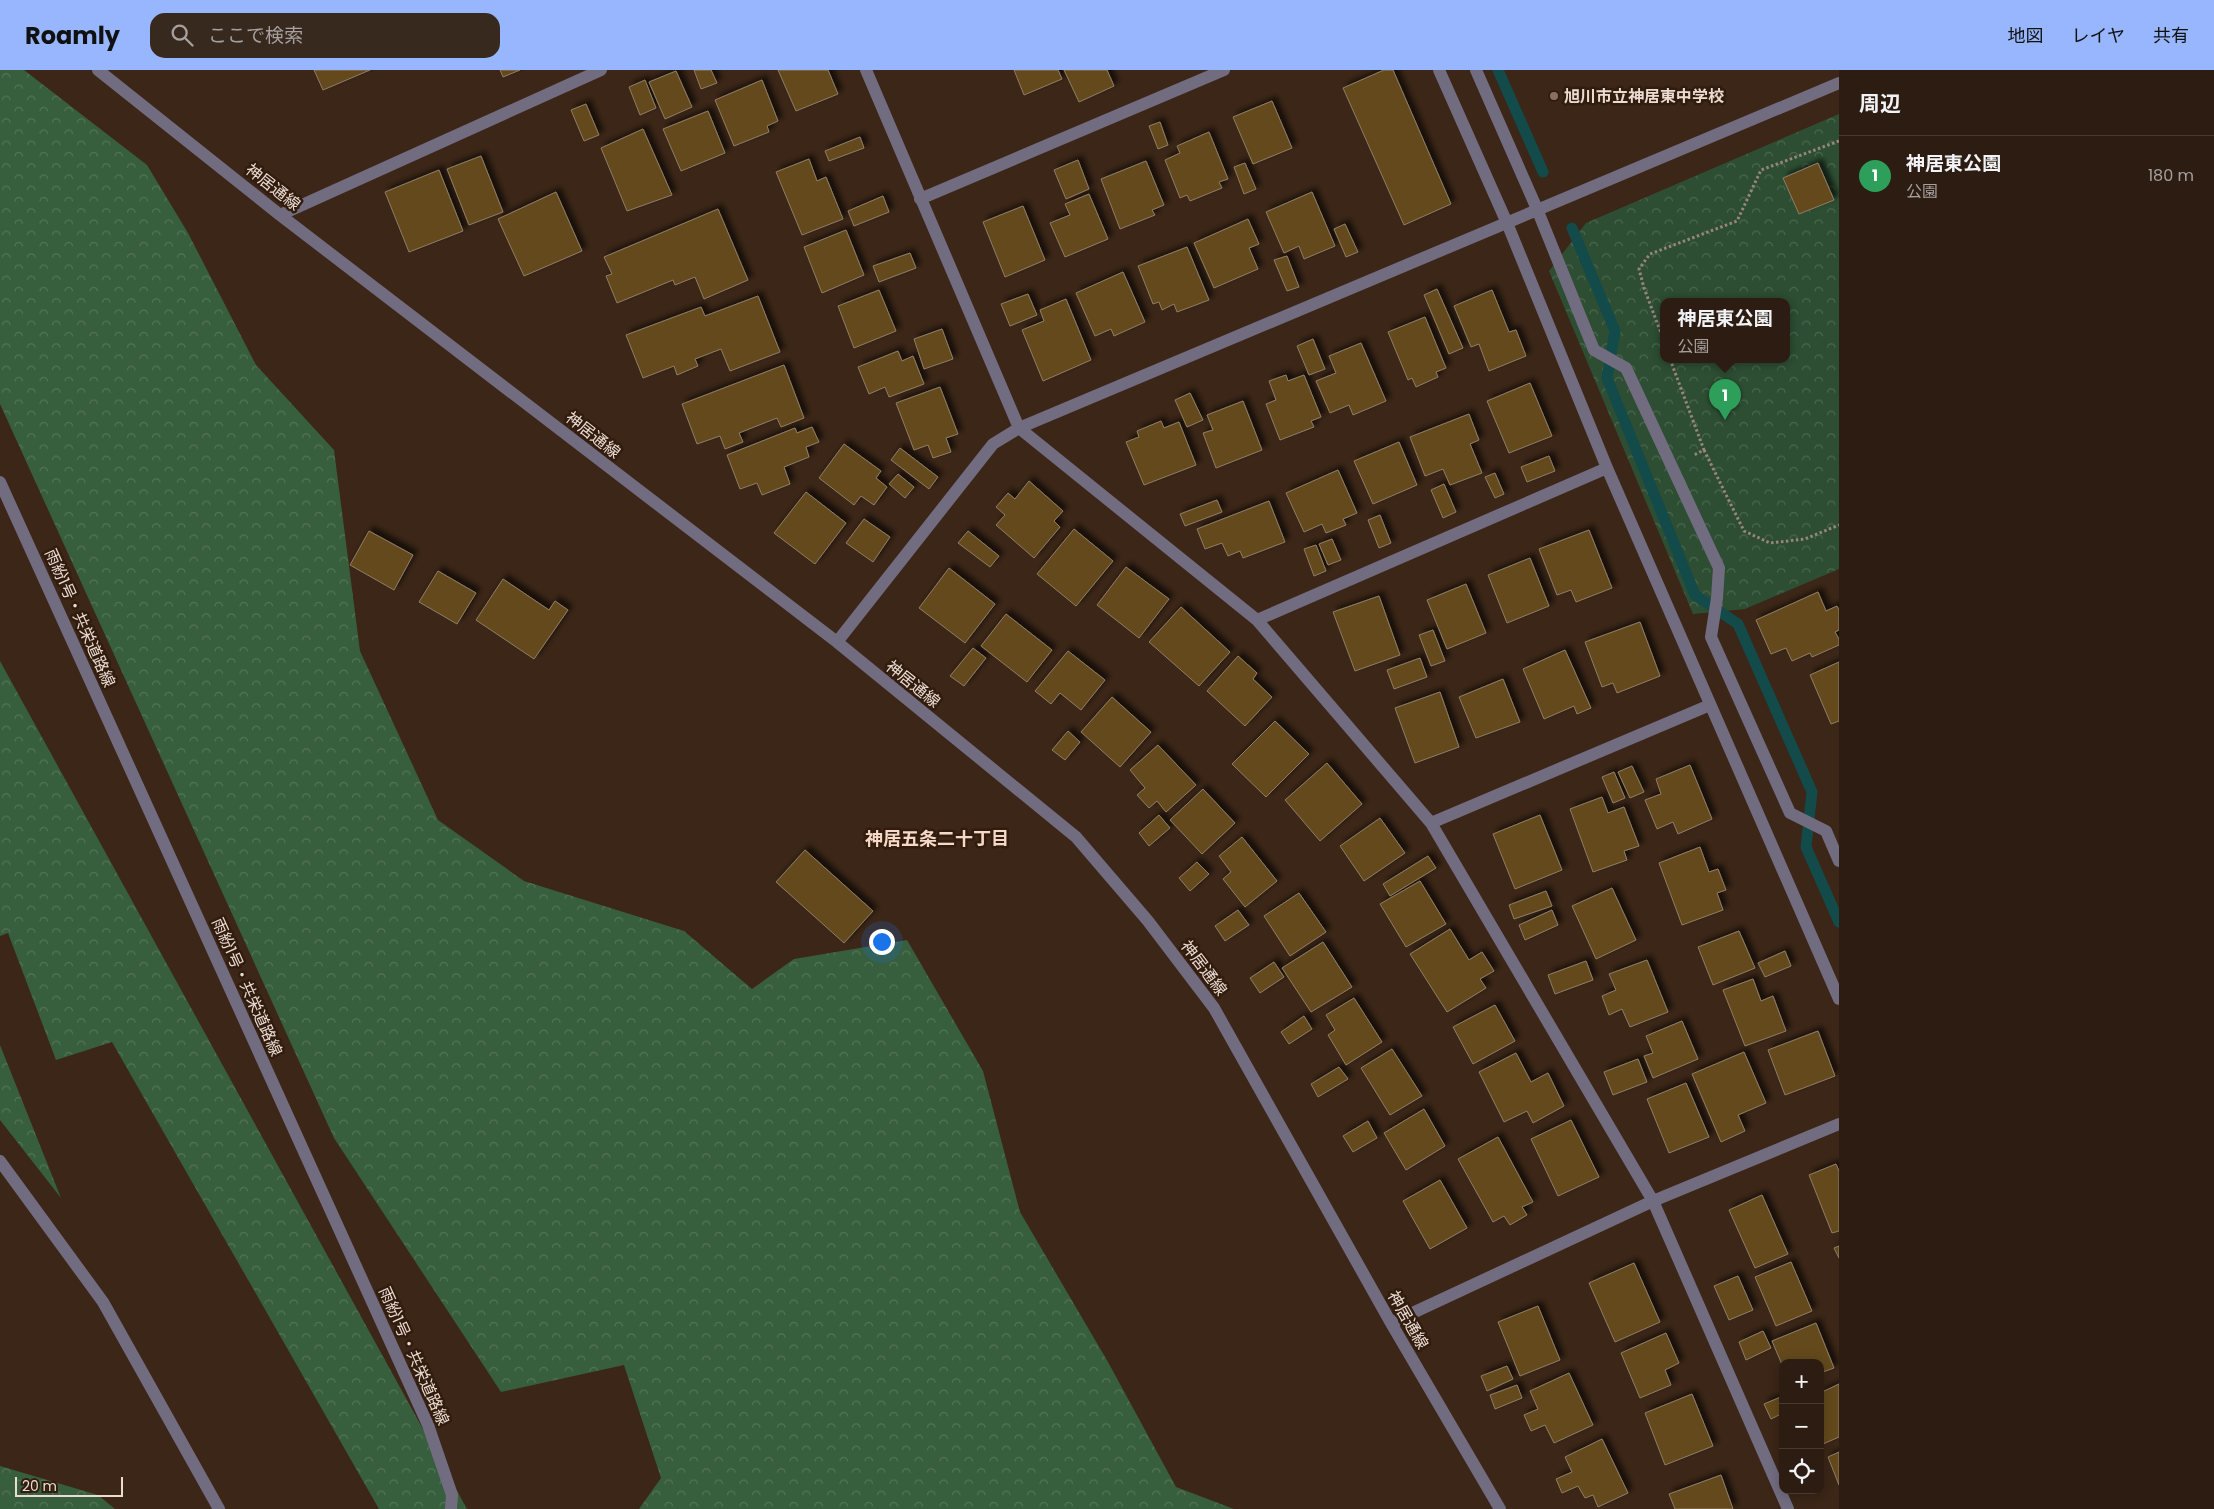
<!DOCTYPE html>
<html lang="ja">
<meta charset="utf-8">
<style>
:root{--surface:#2c1c11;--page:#38291f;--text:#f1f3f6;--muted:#a6a19f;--line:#483a31;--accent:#97b6fd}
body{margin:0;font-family:Poppins,"Noto Sans JP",sans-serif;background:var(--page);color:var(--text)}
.controls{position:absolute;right:15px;bottom:15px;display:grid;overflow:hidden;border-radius:10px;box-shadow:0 2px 12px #0003}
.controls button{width:45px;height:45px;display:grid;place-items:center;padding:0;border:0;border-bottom:1px solid var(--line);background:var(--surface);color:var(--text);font:25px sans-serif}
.scale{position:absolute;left:15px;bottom:12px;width:108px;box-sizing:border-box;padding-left:5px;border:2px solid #ebdcd3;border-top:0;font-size:14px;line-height:18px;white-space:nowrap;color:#ebdcd3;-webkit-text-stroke:4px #311c0e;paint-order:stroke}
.you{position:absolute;left:881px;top:871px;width:18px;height:18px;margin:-12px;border:4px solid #fff;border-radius:50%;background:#1a73e8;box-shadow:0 0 0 8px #1a73e833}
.badge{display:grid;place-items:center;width:32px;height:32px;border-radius:50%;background:var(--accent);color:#fff;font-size:16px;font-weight:700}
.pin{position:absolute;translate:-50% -41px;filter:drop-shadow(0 1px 2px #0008)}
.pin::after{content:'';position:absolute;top:26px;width:18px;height:15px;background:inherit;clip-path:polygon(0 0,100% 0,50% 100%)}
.popup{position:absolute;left:1660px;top:228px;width:130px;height:65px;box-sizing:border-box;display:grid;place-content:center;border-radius:10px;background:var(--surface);filter:drop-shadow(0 1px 4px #0005);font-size:16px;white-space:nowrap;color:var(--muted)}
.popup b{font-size:19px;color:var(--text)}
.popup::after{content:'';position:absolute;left:50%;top:100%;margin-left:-10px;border:10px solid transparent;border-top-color:var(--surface)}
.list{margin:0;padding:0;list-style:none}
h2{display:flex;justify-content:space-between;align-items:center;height:65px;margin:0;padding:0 20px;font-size:21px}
h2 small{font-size:16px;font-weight:400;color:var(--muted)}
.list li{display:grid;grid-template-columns:32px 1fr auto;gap:15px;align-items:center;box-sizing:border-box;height:80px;padding:0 20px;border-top:1px solid var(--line)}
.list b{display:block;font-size:19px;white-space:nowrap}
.list p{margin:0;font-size:16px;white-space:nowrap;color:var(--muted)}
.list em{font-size:16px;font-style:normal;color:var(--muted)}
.icon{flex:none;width:28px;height:28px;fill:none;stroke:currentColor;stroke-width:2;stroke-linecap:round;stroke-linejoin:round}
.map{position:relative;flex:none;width:1839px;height:1439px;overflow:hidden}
header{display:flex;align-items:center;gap:30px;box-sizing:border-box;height:70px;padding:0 25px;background:var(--accent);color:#111}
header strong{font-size:24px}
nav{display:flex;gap:28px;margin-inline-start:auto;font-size:18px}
.search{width:350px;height:45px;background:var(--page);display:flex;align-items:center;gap:12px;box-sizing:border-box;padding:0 18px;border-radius:15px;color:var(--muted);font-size:19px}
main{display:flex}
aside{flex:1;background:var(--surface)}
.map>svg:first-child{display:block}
.forest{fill:url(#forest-crowns)}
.park{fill:url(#park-crowns);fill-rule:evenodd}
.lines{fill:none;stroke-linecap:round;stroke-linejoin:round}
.stream{stroke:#134b4b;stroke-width:11}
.building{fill:#64491e;stroke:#8e7e66;filter:url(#shadow)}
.path{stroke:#98867a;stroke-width:3;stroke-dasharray:2.5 2.5;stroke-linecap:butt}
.minor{stroke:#726c80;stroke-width:12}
.education-dot{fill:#8d6e63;stroke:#311c0e;stroke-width:2}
.labels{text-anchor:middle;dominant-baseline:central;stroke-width:5;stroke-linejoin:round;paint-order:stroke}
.poi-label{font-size:16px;font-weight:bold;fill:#ebdcd3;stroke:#311c0e;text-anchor:start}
.street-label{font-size:16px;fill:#ebdcd3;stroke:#311c0e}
.neighbourhood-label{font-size:18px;font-weight:bold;fill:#f5d8c6;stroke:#311c0e}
</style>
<header>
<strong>Roamly</strong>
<div class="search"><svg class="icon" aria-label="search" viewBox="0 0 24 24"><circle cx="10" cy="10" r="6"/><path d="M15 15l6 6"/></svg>ここで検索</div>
<nav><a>地図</a><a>レイヤ</a><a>共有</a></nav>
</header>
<main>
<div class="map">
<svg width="1839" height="1439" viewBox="0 0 1839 1439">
<defs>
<pattern id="forest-crowns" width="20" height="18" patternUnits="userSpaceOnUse" patternTransform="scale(1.25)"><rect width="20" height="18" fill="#375e3d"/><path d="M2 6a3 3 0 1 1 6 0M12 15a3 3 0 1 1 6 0" fill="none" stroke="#547458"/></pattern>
<pattern id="park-crowns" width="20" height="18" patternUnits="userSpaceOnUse" patternTransform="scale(1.25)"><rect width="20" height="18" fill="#2d4e32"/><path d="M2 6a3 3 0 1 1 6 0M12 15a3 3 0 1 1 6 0" fill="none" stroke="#4c674f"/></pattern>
<filter id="shadow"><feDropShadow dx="4.5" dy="-4.5" stdDeviation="2.5" flood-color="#0009"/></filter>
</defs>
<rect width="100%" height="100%" fill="#3b2617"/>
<path class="forest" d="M 0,0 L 24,0 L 147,95 L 188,163 L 256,295 L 334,380 L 360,581 L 438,750 L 524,811 L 684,861 L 752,919 L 794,889 L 907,870 L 983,1001 L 1020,1142 L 1108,1292 L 1176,1417 L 1234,1439 L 639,1439 L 661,1408 L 624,1295 L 501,1322 L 334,1068 L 0,334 Z
M 0,591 L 467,1439 L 379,1439 L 112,972 L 56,990 L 8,863 L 0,866 Z
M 0,975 L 61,1128 L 0,1050 Z
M 0,1396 L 98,1425 L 115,1439 L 0,1439 Z"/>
<path class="park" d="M 1839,44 L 1839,499 L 1745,539 L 1693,544 L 1549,201 L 1586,153 ZM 1664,231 L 1786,231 L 1786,289 L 1664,289 Z"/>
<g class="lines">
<path class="stream" d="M 1498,0 L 1543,102
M 1572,158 L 1615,261 L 1607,308 L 1695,525 L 1738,554 L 1812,722 L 1806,777 L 1839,852"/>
</g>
<path class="building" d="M 314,0 L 370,0 L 323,20 Z
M 500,0 L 520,0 L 503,7 Z
M 694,0 L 711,0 L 717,13 L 701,19 Z
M 778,0 L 828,0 L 838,24 L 796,41 Z
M 1014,0 L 1058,0 L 1062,9 L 1024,25 Z
M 1064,0 L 1107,0 L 1114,16 L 1079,32 Z
M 1384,0 L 1393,0 L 1451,134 L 1404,155 L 1343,18 Z
M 676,1 L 692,37 L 665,49 L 649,12 Z
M 645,10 L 656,38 L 640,45 L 629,17 Z
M 762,10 L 778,51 L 767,56 L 769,62 L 734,76 L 715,30 Z
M 1272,31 L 1292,78 L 1253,94 L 1233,47 Z
M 586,34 L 599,65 L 584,71 L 571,40 Z
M 708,41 L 725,83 L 681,101 L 663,59 Z
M 1160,52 L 1168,75 L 1158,79 L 1149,56 Z
M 643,59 L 672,125 L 627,141 L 601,78 Z
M 1209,62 L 1228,109 L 1219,112 L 1222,118 L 1190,131 L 1187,125 L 1180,128 L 1165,90 L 1180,83 L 1177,76 Z
M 860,67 L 864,78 L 829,91 L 825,81 Z
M 481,86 L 503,142 L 469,155 L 447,99 Z
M 809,89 L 817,111 L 826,107 L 843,149 L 802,165 L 776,102 Z
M 1078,90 L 1089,119 L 1066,129 L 1054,100 Z
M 1146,91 L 1164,135 L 1152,140 L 1155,145 L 1120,159 L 1101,109 Z
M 1245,93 L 1256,119 L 1244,124 L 1234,97 Z
M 1818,93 L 1834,130 L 1799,144 L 1783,108 Z
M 439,100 L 463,161 L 409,182 L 385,122 Z
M 556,122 L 582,181 L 524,206 L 498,149 Z
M 1312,122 L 1335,176 L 1304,189 L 1299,176 L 1284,183 L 1266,142 Z
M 1089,124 L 1108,169 L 1065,187 L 1050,153 L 1070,145 L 1065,134 Z
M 883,126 L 889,142 L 854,156 L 848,141 Z
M 1023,136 L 1045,190 L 1005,207 L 983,152 Z
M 718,139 L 748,210 L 704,229 L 695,207 L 675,215 L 673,210 L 617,233 L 606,206 L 612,204 L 604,187 Z
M 1248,149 L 1259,174 L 1249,178 L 1258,199 L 1214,218 L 1194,173 Z
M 1345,154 L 1358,182 L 1346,187 L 1334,159 Z
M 846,160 L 864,205 L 822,223 L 804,177 Z
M 1187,177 L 1209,230 L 1177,242 L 1174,234 L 1162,240 L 1159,232 L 1153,234 L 1138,196 Z
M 910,183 L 916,198 L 879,212 L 873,196 Z
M 1287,186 L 1299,217 L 1287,221 L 1274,190 Z
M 1123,202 L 1145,252 L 1114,266 L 1111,259 L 1095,266 L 1076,223 Z
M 1437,219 L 1463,278 L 1449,284 L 1424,225 Z
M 879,220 L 896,261 L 854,278 L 838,236 Z
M 1492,220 L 1509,262 L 1516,260 L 1526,286 L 1489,301 L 1479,274 L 1471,277 L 1454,236 Z
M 1028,224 L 1037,245 L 1010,256 L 1001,234 Z
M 758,226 L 780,282 L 730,301 L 721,279 L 695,289 L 698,296 L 677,305 L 674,296 L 643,308 L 626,265 L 701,237 L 705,246 Z
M 1066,229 L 1091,290 L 1043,311 L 1022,260 L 1044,251 L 1040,240 Z
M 1425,247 L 1446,298 L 1436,302 L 1438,307 L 1416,317 L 1412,308 L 1408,310 L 1388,262 Z
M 942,259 L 953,289 L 924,299 L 914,269 Z
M 1313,269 L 1325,299 L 1309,305 L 1297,276 Z
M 1361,273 L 1386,331 L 1353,345 L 1349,335 L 1330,343 L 1316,311 L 1336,303 L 1329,286 Z
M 898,281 L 902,291 L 913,286 L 924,314 L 889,327 L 885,317 L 869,324 L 858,297 Z
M 784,295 L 804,348 L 781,357 L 777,348 L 739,363 L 743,372 L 725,379 L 720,366 L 697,374 L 682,334 Z
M 1286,305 L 1288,311 L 1304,305 L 1321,347 L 1311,351 L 1314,357 L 1280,370 L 1266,334 L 1276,330 L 1269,311 Z
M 1530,313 L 1552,366 L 1509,383 L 1487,331 Z
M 940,317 L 958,364 L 946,368 L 951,382 L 933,388 L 928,375 L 914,380 L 896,333 Z
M 1190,323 L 1203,350 L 1187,357 L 1175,330 Z
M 1243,331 L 1262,380 L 1216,398 L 1203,363 L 1213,360 L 1207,345 Z
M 1469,344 L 1479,370 L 1470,374 L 1482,403 L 1450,415 L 1443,399 L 1425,406 L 1410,367 Z
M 1161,351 L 1164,358 L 1179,352 L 1196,395 L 1144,415 L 1126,372 L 1139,367 L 1137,361 Z
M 812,357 L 819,372 L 806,377 L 809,387 L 784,397 L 790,414 L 762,425 L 757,413 L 740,419 L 727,385 L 795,358 L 797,363 Z
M 1399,372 L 1417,415 L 1373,434 L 1354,391 Z
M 844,374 L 881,401 L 876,408 L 887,417 L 874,435 L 861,426 L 854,435 L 819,408 Z
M 900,378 L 938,407 L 929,419 L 891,390 Z
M 1549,386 L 1555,401 L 1527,412 L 1521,397 Z
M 1338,400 L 1357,443 L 1343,449 L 1346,455 L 1326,463 L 1322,454 L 1304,462 L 1286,423 Z
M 1495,403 L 1504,424 L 1495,428 L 1485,407 Z
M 898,404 L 914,417 L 905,428 L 889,414 Z
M 1029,411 L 1063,441 L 1054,451 L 1060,457 L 1034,488 L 996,455 L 1005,445 L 996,437 L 1008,423 L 1015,429 Z
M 1444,414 L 1456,442 L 1443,448 L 1431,420 Z
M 806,422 L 846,453 L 815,494 L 774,463 Z
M 1217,430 L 1222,442 L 1185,456 L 1180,444 Z
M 1269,431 L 1285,472 L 1243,488 L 1240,481 L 1228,486 L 1222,473 L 1205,479 L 1197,459 Z
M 1380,445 L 1391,473 L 1379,478 L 1368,450 Z
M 864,449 L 890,467 L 873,492 L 846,473 Z
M 1074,459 L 1113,491 L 1076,536 L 1037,504 Z
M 1589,460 L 1612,518 L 1576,532 L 1571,520 L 1557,525 L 1539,479 Z
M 369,461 L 413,485 L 394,520 L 350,495 Z
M 968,461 L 999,486 L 990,497 L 958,473 Z
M 1332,469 L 1341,490 L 1328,495 L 1319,474 Z
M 1316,475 L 1326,501 L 1314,506 L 1304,479 Z
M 1530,488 L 1549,536 L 1507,553 L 1488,505 Z
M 1126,497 L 1169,529 L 1139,568 L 1097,535 Z
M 949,498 L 995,534 L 965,573 L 919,538 Z
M 438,501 L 476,523 L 457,554 L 419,532 Z
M 503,509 L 549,540 L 555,531 L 568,540 L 534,589 L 476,550 Z
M 1466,514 L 1486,563 L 1447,579 L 1427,530 Z
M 1818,522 L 1826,541 L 1837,536 L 1839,540 L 1839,560 L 1835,562 L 1839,569 L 1839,575 L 1812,587 L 1810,583 L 1792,591 L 1786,578 L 1771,584 L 1756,550 Z
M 1379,526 L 1400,585 L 1355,601 L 1333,542 Z
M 1181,537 L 1230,582 L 1199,616 L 1149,572 Z
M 1006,544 L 1052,580 L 1027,612 L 981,576 Z
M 1640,552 L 1660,606 L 1617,623 L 1613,613 L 1602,617 L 1585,572 Z
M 1433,560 L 1445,591 L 1431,596 L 1419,565 Z
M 973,578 L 986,588 L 964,616 L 950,606 Z
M 1565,580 L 1591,638 L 1577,644 L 1574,636 L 1544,649 L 1523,599 Z
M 1068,581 L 1105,610 L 1081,640 L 1060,623 L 1051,634 L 1035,621 Z
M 1238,586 L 1257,603 L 1253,609 L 1272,627 L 1245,656 L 1207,621 Z
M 1420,588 L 1427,607 L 1394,619 L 1387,600 Z
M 1839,592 L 1839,651 L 1831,654 L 1810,605 Z
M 1503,609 L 1520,652 L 1476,668 L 1459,627 Z
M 1440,622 L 1459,677 L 1415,693 L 1395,638 Z
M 1112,627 L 1151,662 L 1120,697 L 1081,662 Z
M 1275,651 L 1309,684 L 1266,727 L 1232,694 Z
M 1068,661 L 1080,672 L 1065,690 L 1052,680 Z
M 1158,675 L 1196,715 L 1166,742 L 1157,731 L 1149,738 L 1137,725 L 1145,718 L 1130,700 Z
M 1327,693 L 1362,734 L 1320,771 L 1285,730 Z
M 1690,695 L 1712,749 L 1678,764 L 1673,752 L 1657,759 L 1645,730 L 1661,724 L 1656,709 Z
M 1632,696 L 1644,722 L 1630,728 L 1618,702 Z
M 1614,702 L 1625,728 L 1613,733 L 1602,707 Z
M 1203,719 L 1235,753 L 1202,784 L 1170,750 Z
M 1602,727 L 1608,743 L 1624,737 L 1639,776 L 1624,781 L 1627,790 L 1593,802 L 1570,739 Z
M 1159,745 L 1170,758 L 1149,776 L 1139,763 Z
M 1540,745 L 1562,800 L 1515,819 L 1493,764 Z
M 1380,748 L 1405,783 L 1364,811 L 1340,776 Z
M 1242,767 L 1277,811 L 1245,837 L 1223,809 L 1231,802 L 1219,786 Z
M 1700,777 L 1709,802 L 1718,799 L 1726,820 L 1717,823 L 1723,840 L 1682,855 L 1659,793 Z
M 805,780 L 873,841 L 844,873 L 776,812 Z
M 1428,786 L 1436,798 L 1390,826 L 1383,814 Z
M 1197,792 L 1209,804 L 1190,821 L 1179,808 Z
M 1420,811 L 1446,854 L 1406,877 L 1380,834 Z
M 1612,818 L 1636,870 L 1596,889 L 1572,836 Z
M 1546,821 L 1552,836 L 1514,849 L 1509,835 Z
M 1299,823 L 1326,862 L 1290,886 L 1264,846 Z
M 1238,840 L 1249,855 L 1225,871 L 1215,856 Z
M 1552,840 L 1558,855 L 1525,870 L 1519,855 Z
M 1450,859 L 1469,890 L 1482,882 L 1494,901 L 1480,909 L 1486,918 L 1447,942 L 1410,884 Z
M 1739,861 L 1755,898 L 1713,915 L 1698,877 Z
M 1323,872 L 1352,917 L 1311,942 L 1282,898 Z
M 1785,881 L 1791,896 L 1765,907 L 1758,893 Z
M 1647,890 L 1668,942 L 1630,957 L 1622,939 L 1609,945 L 1602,926 L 1616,920 L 1609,904 Z
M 1586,891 L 1593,910 L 1555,924 L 1548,905 Z
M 1274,892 L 1284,907 L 1260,923 L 1250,908 Z
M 1753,909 L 1761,931 L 1773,926 L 1786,961 L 1745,976 L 1723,920 Z
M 1354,928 L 1382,972 L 1346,995 L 1328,965 L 1335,960 L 1326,945 Z
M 1495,935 L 1515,971 L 1473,994 L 1453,957 Z
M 1304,946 L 1312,959 L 1289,974 L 1281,962 Z
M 1682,951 L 1698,989 L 1653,1008 L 1644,986 L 1653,983 L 1646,966 Z
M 1818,961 L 1835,1006 L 1785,1025 L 1768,980 Z
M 1392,979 L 1422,1026 L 1390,1045 L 1361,998 Z
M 1744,982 L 1766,1033 L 1738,1045 L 1745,1061 L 1721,1072 L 1692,1004 Z
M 1516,983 L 1531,1012 L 1548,1003 L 1564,1036 L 1533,1053 L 1527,1041 L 1504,1052 L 1479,1002 Z
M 1638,989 L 1647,1012 L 1613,1025 L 1604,1002 Z
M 1339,997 L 1348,1009 L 1318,1027 L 1311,1014 Z
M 1686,1013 L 1709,1067 L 1669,1083 L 1647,1029 Z
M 1424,1039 L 1445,1076 L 1406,1100 L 1384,1063 Z
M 1571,1050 L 1599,1107 L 1558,1126 L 1531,1069 Z
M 1368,1051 L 1377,1068 L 1353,1082 L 1343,1066 Z
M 1498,1067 L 1533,1132 L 1522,1137 L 1527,1145 L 1510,1155 L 1504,1146 L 1493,1152 L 1458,1089 Z
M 1836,1094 L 1839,1101 L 1839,1161 L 1832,1163 L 1809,1105 Z
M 1440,1110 L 1467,1158 L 1430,1179 L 1403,1131 Z
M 1762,1125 L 1788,1184 L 1755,1198 L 1729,1140 Z
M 1839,1176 L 1839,1188 L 1834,1178 Z
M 1791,1192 L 1812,1241 L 1776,1256 L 1755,1207 Z
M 1634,1193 L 1660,1252 L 1615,1272 L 1589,1213 Z
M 1738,1206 L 1753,1240 L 1729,1250 L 1714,1216 Z
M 1538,1236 L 1560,1290 L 1520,1306 L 1498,1252 Z
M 1816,1253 L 1834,1298 L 1820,1303 L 1820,1293 L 1783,1293 L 1783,1297 L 1772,1271 Z
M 1763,1261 L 1771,1278 L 1746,1290 L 1739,1272 Z
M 1666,1263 L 1679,1293 L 1665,1300 L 1671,1315 L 1640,1328 L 1621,1283 Z
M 1507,1296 L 1513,1309 L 1487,1321 L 1481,1306 Z
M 1569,1303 L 1593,1355 L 1554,1373 L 1545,1355 L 1531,1361 L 1524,1345 L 1538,1339 L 1530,1321 Z
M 1839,1314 L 1839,1367 L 1823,1374 L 1820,1368 L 1820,1323 Z
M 1517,1315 L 1522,1328 L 1495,1339 L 1490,1325 Z
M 1692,1324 L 1713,1376 L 1665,1395 L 1645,1343 Z
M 1783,1326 L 1783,1343 L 1771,1349 L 1764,1334 Z
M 1602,1369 L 1628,1423 L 1598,1437 L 1593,1425 L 1585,1428 L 1578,1416 L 1562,1423 L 1556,1409 L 1572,1402 L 1565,1387 Z
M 1839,1382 L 1839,1415 L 1828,1387 Z
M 1721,1405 L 1733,1439 L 1675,1439 L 1669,1424 Z"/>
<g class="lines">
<path class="path" d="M 1664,271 L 1644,218 L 1639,199 L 1650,184 L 1737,151 L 1761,100 L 1839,71
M 1670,289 L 1704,380 L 1694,385
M 1704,380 L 1744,461 L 1770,473 L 1805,469 L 1839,455"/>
<path class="minor" d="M 98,0 L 280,145 L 837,572 L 1076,767 L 1148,851 L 1214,938 L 1391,1253 L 1500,1439
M 866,0 L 1019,358 L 1257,550 L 1431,753 L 1653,1131 L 1788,1439
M 1439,0 L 1507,153 L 1607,398 L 1839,929
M 1476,0 L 1537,139 L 1594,280 L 1626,298 L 1719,498 L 1717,528 L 1711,567 L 1790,743 L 1826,761 L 1839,791
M 920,129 L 1224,0
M 280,145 L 601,0
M 0,412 L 428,1355 L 452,1425 L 451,1439
M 1257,550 L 1607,398
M 837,572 L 993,374 L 1019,358 L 1839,13
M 1431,753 L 1710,635
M 0,1091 L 103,1232 L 219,1439
M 1391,1253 L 1653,1131 L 1839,1054"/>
</g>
<circle class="education-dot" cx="1554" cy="26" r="5"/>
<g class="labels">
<g class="poi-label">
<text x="1564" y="26">旭川市立神居東中学校</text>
</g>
<g class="street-label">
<text transform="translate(273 117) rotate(38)">神居通線</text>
<text transform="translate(593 365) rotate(38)">神居通線</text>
<text transform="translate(80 548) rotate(66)">雨紛1号・共栄道路線</text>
<text transform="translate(913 614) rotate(39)">神居通線</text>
<text transform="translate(1204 898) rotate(53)">神居通線</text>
<text transform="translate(247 917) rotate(66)">雨紛1号・共栄道路線</text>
<text transform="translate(1408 1250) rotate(60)">神居通線</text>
<text transform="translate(414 1286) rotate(66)">雨紛1号・共栄道路線</text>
</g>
<g class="neighbourhood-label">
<text x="937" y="768">神居五条二十丁目</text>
</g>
</g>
</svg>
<div class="controls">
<button>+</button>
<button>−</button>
<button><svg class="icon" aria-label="locate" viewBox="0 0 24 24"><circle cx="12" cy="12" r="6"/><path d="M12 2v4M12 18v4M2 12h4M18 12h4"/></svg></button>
</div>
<div class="scale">20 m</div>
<div class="you"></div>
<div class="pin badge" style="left:1725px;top:350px;background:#2e9e5b">1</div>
<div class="popup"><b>神居東公園</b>公園</div>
</div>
<aside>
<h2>周辺<small></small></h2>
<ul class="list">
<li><span class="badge" style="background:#2e9e5b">1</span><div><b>神居東公園</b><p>公園</p></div><em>180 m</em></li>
</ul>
</aside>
</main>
